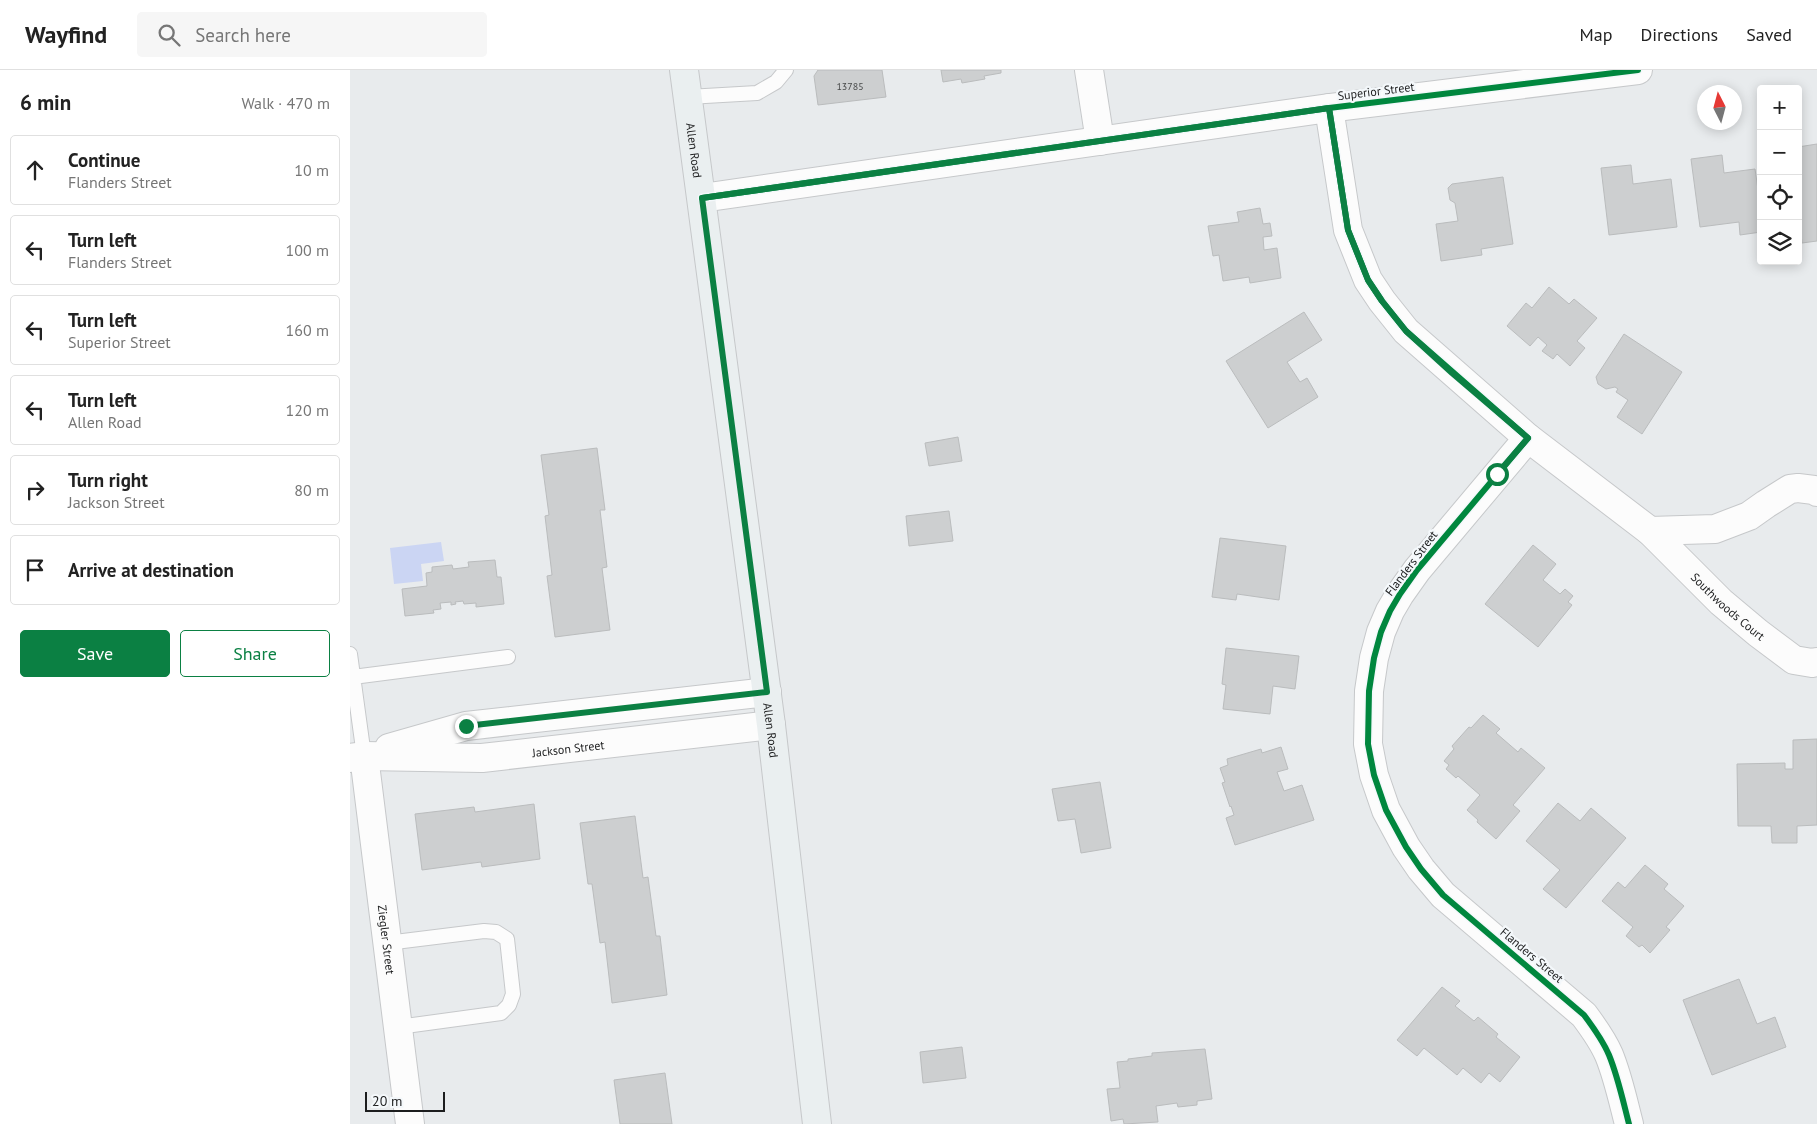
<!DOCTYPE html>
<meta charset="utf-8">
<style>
:root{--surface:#fff;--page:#f6f6f6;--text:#222;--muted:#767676;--line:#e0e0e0;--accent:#0b8043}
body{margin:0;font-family:"PT Sans",sans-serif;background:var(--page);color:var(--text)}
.controls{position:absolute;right:15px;top:15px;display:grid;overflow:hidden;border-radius:5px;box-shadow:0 2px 12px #0003}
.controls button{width:45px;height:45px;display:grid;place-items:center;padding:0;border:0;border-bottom:1px solid var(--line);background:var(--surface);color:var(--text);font:25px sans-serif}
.compass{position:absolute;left:1347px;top:15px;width:45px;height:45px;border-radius:50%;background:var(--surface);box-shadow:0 2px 12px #0003;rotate:354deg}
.scale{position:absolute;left:15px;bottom:12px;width:80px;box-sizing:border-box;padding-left:5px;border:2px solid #1c1d1e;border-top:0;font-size:14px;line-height:18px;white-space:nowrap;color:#1c1d1e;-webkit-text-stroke:4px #f4f8fb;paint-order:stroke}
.stop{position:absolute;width:15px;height:15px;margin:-11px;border:4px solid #0b8043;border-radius:50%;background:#fff}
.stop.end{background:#0b8043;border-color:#fff;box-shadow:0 1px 5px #0008}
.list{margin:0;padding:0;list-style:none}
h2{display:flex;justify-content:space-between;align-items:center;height:65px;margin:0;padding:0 20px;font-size:21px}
h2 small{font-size:16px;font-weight:400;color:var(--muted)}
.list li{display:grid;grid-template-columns:32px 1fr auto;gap:15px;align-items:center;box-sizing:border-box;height:70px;margin:0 10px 10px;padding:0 10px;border:1px solid var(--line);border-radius:5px}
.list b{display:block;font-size:19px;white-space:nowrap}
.list p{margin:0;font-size:16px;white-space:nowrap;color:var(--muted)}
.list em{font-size:16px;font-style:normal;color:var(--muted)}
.actions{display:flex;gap:10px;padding:15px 20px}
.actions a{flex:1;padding:11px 0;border:1px solid var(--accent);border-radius:5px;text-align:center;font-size:18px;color:var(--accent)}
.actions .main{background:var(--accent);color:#fff}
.icon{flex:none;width:28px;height:28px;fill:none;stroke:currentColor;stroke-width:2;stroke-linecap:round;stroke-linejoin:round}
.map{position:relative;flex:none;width:1467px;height:1054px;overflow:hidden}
header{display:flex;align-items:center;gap:30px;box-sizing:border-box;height:70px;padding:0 25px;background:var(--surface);border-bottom:1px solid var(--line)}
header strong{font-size:24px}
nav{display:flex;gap:28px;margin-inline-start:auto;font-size:18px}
.search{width:350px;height:45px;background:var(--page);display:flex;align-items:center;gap:12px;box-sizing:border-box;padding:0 18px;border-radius:5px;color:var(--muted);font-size:19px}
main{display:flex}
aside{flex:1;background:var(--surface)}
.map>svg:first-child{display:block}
.water{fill:#cbd5f3}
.building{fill:#cdcfd0;stroke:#babcbd}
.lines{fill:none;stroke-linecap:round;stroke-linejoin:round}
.lane-casing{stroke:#c6c8ca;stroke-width:16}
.street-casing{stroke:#c6c8ca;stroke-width:30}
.secondary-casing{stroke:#c6c8ca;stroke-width:30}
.lane{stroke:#fcfcfc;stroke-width:14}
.street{stroke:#fcfcfc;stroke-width:28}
.secondary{stroke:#eaeff0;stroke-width:28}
.cycleway-casing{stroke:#f4f8fb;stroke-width:9}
.cycleway{stroke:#00873e;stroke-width:6}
.route{stroke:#0b8043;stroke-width:6}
.labels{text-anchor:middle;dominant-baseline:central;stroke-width:4.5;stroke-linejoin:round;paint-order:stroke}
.number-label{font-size:10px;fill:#484a4a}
.street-label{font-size:12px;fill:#1c1d1e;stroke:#f4f8fb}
</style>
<header>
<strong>Wayfind</strong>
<div class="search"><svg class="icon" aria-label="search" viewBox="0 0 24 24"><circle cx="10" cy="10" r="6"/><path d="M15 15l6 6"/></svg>Search here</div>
<nav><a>Map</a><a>Directions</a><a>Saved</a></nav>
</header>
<main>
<aside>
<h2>6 min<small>Walk · 470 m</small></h2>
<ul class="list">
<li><svg class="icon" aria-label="ahead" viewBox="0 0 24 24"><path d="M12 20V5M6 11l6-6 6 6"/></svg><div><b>Continue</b><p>Flanders Street</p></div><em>10 m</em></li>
<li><svg class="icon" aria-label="left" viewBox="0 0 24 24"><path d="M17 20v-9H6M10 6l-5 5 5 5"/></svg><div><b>Turn left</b><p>Flanders Street</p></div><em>100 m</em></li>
<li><svg class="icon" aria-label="left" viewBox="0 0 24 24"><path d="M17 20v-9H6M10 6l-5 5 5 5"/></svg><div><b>Turn left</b><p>Superior Street</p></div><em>160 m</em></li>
<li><svg class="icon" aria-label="left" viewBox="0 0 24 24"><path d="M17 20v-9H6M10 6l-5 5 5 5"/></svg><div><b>Turn left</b><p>Allen Road</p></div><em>120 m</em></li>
<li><svg class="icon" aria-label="right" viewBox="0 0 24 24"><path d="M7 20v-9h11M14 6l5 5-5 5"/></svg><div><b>Turn right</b><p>Jackson Street</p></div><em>80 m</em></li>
<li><svg class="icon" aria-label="arrive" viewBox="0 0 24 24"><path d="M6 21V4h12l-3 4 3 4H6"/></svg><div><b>Arrive at destination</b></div></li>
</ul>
<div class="actions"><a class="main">Save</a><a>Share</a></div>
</aside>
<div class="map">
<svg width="1467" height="1054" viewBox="0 0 1467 1054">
<rect width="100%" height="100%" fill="#e8ebed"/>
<path class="water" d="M 91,472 L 94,491 L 71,494 L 73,511 L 44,514 L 40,478 Z"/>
<path class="building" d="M 468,0 L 532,0 L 536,27 L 468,35 L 464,6 Z
M 591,0 L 651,0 L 651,3 L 634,6 L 635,9 L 612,13 L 611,9 L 593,12 Z
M 1467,74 L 1467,171 L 1452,173 L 1450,155 L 1448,156 L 1448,77 Z
M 1372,85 L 1374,103 L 1405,99 L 1411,140 L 1411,162 L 1390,165 L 1389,152 L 1350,157 L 1341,89 Z
M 1281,95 L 1283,114 L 1321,109 L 1327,157 L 1259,165 L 1251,98 Z
M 1153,107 L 1163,174 L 1131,179 L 1132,185 L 1091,191 L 1086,154 L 1108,151 L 1105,133 L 1100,130 L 1098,118 L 1102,114 Z
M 910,138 L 913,154 L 920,153 L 922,166 L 913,167 L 914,180 L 927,178 L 931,208 L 900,213 L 899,207 L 873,211 L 869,185 L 863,186 L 858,156 L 889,152 L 887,142 Z
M 1199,217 L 1219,234 L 1224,229 L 1247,248 L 1227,271 L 1235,278 L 1220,296 L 1207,284 L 1203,289 L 1192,281 L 1197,275 L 1188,267 L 1180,276 L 1157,256 L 1176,233 L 1182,238 Z
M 954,242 L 972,270 L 937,292 L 950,312 L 957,308 L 968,327 L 918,358 L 876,291 Z
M 1274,264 L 1332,302 L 1292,364 L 1267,347 L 1278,330 L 1266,322 L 1268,319 L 1265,317 L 1256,319 L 1248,314 L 1246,307 Z
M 608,367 L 612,391 L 579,396 L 575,373 Z
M 247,378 L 255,440 L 250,440 L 257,497 L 252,498 L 260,560 L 205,567 L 197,506 L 202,505 L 195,446 L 199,445 L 191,385 Z
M 599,441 L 603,471 L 559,476 L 556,446 Z
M 870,468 L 936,476 L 929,530 L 887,524 L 886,530 L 862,527 Z
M 1183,475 L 1206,494 L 1193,510 L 1210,524 L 1215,519 L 1223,526 L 1218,532 L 1222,535 L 1188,577 L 1135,534 Z
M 145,490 L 147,507 L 151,507 L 154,534 L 126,537 L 126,533 L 114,534 L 113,531 L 105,532 L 106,534 L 101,535 L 101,532 L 90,533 L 91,539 L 83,540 L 84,543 L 55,546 L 52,519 L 77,516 L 76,503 L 82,502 L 82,497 L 102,495 L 103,499 L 119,497 L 118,492 Z
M 876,578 L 949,586 L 945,619 L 923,616 L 920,644 L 873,639 L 876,615 L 872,614 Z
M 1133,645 L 1150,659 L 1146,663 L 1168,682 L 1171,678 L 1195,698 L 1163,735 L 1170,741 L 1146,769 L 1127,752 L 1128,750 L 1117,740 L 1130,725 L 1108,706 L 1106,708 L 1096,699 L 1099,695 L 1094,691 L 1104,679 L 1102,676 L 1119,657 L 1121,658 Z
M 1467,669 L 1467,755 L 1447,756 L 1447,773 L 1422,773 L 1421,756 L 1388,756 L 1387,694 L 1435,693 L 1435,699 L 1443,699 L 1443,670 Z
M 931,677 L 938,699 L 927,702 L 934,721 L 952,715 L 964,750 L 885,775 L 876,748 L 884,745 L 881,736 L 880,737 L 872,713 L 875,712 L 870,698 L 878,695 L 877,689 L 911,679 L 912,683 Z
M 750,712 L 761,778 L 731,783 L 725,749 L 708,751 L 702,719 Z
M 1208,733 L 1230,751 L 1241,738 L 1276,768 L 1216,838 L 1193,819 L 1210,800 L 1176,771 Z
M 184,734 L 190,789 L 132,797 L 131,792 L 72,800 L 65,744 L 124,737 L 125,742 Z
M 285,746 L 293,808 L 298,807 L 306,866 L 310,866 L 317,925 L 262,933 L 255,872 L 250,873 L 242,814 L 238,814 L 230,753 Z
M 1295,795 L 1318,814 L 1314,819 L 1334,836 L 1316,857 L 1320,860 L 1300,883 L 1292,875 L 1289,877 L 1276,866 L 1283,857 L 1252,831 L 1268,812 L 1275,818 Z
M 1389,909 L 1407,954 L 1425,947 L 1436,977 L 1362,1005 L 1333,930 Z
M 1092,917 L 1110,931 L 1105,936 L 1124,951 L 1128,947 L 1148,964 L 1146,967 L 1170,987 L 1150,1012 L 1139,1003 L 1131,1013 L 1113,998 L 1107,1005 L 1074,978 L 1067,986 L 1047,970 Z
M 612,977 L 616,1008 L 573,1013 L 570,982 Z
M 855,979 L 862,1029 L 847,1031 L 847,1035 L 828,1037 L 827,1033 L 806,1036 L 808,1052 L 774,1054 L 773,1049 L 761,1051 L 757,1019 L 770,1018 L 767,992 L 778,991 L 778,989 L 802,986 L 802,983 Z
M 315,1003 L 322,1054 L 270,1054 L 264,1010 Z"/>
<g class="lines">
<defs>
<path id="lane" d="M 338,27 L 407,23 L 426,12 L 436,0
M 0,584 L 14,686
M 3,607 L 158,587
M 37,873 L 134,861 L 146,862 L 157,869 L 163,924 L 159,935 L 151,943 L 48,957"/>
<g id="street">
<path d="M 739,0 L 750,71"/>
<path d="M 979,38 L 998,160 L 1018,210 L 1032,231 L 1056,261 L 1178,368 L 1067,500 L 1050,524 L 1040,541 L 1031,562 L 1024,588 L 1019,621 L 1018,674 L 1024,705 L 1036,740 L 1056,777 L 1071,799 L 1093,825 L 1234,945 C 1243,957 1253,971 1259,985 C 1268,1007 1273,1031 1279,1054"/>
<path d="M 352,128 L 979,38 L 1288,0"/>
<path id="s1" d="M 1178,368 L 1300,461 L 1371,532 L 1408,563 L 1444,590 L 1462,593 L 1467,592"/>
<path d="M 1300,461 L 1365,459 L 1399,446 L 1416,434 L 1440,419 L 1448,418 L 1464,420 L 1467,422"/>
<path d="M 39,678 L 116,656 L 417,622"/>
<path id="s2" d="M 14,686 L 60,1054"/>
<path id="s3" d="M 0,688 L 14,686 L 132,688 L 421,655"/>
</g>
<g id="secondary">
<path id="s4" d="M 334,0 L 421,655 L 467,1054"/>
</g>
</defs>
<use href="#lane" class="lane-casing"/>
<use href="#street" class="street-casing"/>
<use href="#secondary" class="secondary-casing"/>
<use href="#lane" class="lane"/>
<use href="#street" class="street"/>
<use href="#secondary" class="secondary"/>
<defs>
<path id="cycleway" d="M 979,38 L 998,160 L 1018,210 L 1032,231 L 1056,261 L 1178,368 L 1067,500 L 1050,524 L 1040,541 L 1031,562 L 1024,588 L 1019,621 L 1018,674 L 1024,705 L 1036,740 L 1056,777 L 1071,799 L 1093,825 L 1234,945 C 1243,957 1253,971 1259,985 C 1268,1007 1273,1031 1279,1054
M 352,128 L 979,38 L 1288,0"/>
</defs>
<use href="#cycleway" class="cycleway-casing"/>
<use href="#cycleway" class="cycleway"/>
</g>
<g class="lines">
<path class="route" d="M 116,656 L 417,622 L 352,128 L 979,38 L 998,160 L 1018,210 L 1032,231 L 1056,261 L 1102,303 L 1178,368 L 1147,404"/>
</g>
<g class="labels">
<g class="number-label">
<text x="500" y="16">13785</text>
</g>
<g class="street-label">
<text transform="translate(1026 21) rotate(-7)">Superior Street</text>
<text stroke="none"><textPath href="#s4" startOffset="81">Allen Road</textPath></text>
<text transform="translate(1061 493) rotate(-53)">Flanders Street</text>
<text stroke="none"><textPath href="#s1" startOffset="262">Southwoods Court</textPath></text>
<text stroke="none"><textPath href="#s4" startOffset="666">Allen Road</textPath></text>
<text stroke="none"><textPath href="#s3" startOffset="219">Jackson Street</textPath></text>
<text stroke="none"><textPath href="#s2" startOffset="185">Ziegler Street</textPath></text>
<text transform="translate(1182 885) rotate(40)">Flanders Street</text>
</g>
</g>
</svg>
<div class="controls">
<button>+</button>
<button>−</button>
<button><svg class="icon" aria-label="locate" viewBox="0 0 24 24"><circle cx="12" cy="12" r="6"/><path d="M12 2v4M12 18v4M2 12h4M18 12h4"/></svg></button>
<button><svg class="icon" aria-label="layers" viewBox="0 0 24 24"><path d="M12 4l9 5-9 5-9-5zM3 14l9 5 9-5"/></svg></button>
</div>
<svg class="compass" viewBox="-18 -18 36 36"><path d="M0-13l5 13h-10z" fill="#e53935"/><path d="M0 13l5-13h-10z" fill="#767676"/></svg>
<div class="scale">20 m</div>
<div class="stop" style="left:1147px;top:404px"></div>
<div class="stop end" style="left:116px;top:656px"></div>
</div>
</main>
